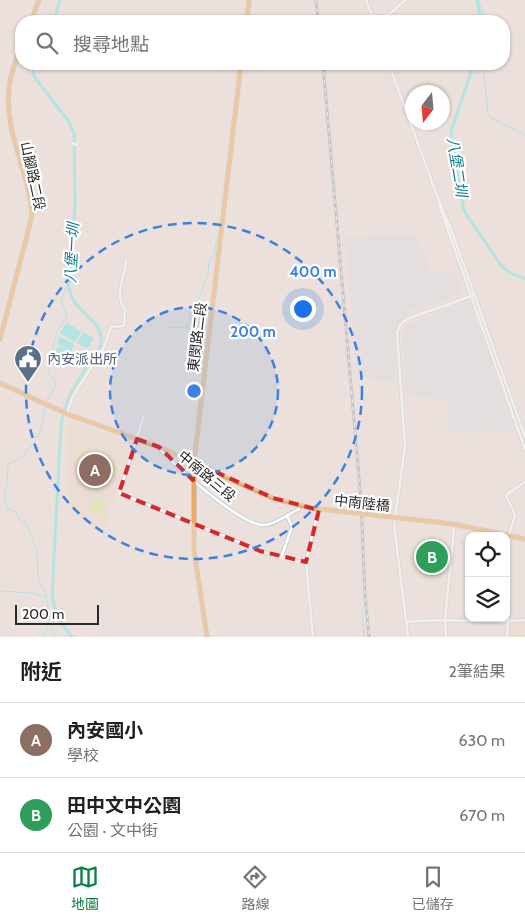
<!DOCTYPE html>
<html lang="zh-TW">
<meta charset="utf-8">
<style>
:root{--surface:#fff;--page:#f2f2f2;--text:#202124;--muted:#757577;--line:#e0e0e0;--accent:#0b8043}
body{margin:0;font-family:Cabin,"Noto Sans TC",sans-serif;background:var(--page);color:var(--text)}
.controls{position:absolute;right:15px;bottom:15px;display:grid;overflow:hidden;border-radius:10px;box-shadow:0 1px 4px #0004}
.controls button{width:45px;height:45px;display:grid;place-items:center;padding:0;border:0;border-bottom:1px solid var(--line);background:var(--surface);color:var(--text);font:25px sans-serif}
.compass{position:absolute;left:405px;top:85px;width:45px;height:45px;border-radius:50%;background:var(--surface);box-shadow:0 1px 4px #0004;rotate:196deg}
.scale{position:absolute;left:15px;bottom:12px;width:84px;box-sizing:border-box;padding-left:5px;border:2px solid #292929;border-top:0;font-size:14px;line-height:18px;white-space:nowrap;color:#292929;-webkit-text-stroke:4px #fff;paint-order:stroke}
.you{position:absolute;left:302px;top:308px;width:18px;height:18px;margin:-12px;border:4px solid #fff;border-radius:50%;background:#1a73e8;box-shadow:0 0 0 8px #1a73e833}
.badge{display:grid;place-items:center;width:32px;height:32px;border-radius:50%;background:var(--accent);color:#fff;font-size:16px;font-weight:700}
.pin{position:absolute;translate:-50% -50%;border:2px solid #fff;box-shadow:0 1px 5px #0006}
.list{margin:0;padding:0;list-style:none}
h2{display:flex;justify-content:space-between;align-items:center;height:65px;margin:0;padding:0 20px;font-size:21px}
h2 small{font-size:16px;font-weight:400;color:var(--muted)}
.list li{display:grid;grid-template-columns:32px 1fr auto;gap:15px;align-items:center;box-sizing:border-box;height:75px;padding:0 20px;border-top:1px solid var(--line)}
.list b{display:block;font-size:19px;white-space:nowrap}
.list p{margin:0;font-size:16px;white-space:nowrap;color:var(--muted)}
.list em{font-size:16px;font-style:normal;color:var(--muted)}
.icon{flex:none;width:28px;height:28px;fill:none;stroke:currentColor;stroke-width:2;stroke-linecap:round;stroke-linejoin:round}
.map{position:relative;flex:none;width:525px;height:637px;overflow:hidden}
.search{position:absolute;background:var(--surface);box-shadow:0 1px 4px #0004;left:15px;right:15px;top:15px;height:55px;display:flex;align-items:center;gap:12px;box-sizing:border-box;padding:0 18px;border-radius:20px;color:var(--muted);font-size:19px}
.sheet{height:215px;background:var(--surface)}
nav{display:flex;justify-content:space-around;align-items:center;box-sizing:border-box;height:70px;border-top:1px solid var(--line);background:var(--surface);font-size:14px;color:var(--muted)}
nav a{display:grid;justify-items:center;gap:2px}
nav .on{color:var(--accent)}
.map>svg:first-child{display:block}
.industrial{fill:#dcdbe3}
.education{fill:#ecd9ca}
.green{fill:#c1e098}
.pitch{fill:#d7e794;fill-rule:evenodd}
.water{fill:#70e6ea}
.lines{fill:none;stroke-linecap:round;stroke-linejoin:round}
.stream{stroke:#70e6ea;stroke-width:1}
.canal{stroke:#70e6ea;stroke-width:3}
.minor-casing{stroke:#c9d0da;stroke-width:4.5}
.major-casing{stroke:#c3c3c3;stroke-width:5.5}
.minor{stroke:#fff;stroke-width:2.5}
.major{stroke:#ecaa5e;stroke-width:4}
.rail-casing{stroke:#9ea5b3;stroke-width:3}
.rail{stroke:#fff;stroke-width:1;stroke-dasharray:4;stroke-linecap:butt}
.major-bridge-casing{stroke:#c3c3c3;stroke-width:5.5;stroke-linecap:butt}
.major-bridge{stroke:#ecaa5e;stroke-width:4}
.marked{fill:none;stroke:#d62828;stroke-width:4;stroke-dasharray:10 6;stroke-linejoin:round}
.ring{fill:none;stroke:#3c80e0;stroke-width:2.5;stroke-dasharray:9 6}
.labels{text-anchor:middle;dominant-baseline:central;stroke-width:4.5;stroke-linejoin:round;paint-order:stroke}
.street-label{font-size:14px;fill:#292929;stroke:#fff}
.service-label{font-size:14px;fill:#4e5e75;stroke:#fff;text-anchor:start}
.water-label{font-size:15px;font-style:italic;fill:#117f8d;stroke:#fff}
.centre{fill:#3c80e0;stroke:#fff;stroke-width:2.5}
.ring-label{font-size:15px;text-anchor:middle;font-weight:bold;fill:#3c80e0;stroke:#fff;stroke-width:4.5;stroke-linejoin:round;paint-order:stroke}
</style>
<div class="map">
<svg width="525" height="637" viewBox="0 0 525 637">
<rect width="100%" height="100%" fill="#ebe0db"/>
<path class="industrial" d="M 416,236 L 430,271 L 457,274 L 463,294 L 410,310 L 398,325 L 393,335 L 396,383 L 357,376 L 345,237 Z
M 468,299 L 516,431 L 473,430 L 471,434 L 446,430 L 449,400 L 405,394 L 402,337 L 406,326 Z"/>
<path class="education" d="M 69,420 L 131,444 L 105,528 L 83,520 L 70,508 L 68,487 L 68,453 L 66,431 Z
M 525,621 L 525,637 L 509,637 L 510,625 L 515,622 Z"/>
<path class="green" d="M 417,546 L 446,550 L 448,553 L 447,561 L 417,560 Z"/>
<path class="pitch" d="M 84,451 L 114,461 L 117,468 L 114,479 L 74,464 L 77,463 L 79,453 ZM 84,454 L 112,463 L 113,471 L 109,474 L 82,464 L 80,458 Z
M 93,498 L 107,503 L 104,515 L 89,510 Z"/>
<path class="water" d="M 66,323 L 81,331 L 76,341 L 74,342 L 60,333 Z
M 83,332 L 94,338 L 87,349 L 77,343 Z
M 59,336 L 74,344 L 71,352 L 57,344 Z
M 58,346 L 71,353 L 67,360 L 54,354 Z"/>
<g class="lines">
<path class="stream" d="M 479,0 L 486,21
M 483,64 L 488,115 L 493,119 L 525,135
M 170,328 L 187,327 L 192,309 L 202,291 L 208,273 L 209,264 L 214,254 L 217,238
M 0,591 L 32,593 L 43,597 L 46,596
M 362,612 L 364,637
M 44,637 L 50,616 L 45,592 L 38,579 L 37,550 L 26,523 L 20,521 L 16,512 L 7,509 L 4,496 L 7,481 L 8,464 L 20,459 L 34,443 L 40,432 L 47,401 L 56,386 C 56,379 51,378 49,372 C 48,366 55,335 58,330 C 61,325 64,321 67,316 L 61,300 L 69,281
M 56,637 L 51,628 L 57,617"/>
<path class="canal" d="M 477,0 L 481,21
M 54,21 L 60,0
M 33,64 L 33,73 L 36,79 L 69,122 L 74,134 L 75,205 L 69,288 C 70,292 71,296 73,299 C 82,317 104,321 101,345 C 85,370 65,395 61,425 L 52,596 L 57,617 L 72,637
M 474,64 L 451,131 L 451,139 L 464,211 L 501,265 L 509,272 L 525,279"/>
<defs>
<path id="minor" d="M 366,0 L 374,21
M 374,21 L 392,12 L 405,0
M 389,64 L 436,193 L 452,232 L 525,437
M 72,143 L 77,145
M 438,202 L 525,449
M 67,414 L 72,398 L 104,347 L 111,327 L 124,326 L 125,309 C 113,296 126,275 126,259
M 144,415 L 119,493 L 260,551 L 291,561 L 306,562
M 159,448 C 174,465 241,526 264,525 C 275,525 288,514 299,509
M 275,501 L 276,494
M 506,545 L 515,515 L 506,495 L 525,482
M 281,558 L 292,527 L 287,515
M 506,585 L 509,608 L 507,637
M 406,622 C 446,617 486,624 525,620
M 313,637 L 306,562 L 319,507
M 408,637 L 394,525 L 405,447 L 397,333 L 400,325 L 407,319 L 474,295
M 446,637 L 445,620 L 454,528"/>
<path id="major" d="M 31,21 L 39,0
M 247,21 L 249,0
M 0,339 L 30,224 L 32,212 C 28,170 4,131 9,88 C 10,74 16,60 21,47
M 0,383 L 67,414 L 159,447 L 221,475
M 506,535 L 525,539
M 207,637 L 194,550 L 194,462 L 241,64"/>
</defs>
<use href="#minor" class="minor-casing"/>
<use href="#major" class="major-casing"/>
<use href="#minor" class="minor"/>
<use href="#major" class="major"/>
<defs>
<path id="rail" d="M 316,0 L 318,21
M 323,64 L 361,500 L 365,596 L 369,637"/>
</defs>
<use href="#rail" class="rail-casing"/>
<use href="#rail" class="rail"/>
<defs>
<path id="major-bridge" d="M 221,475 L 273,498 L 311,508 L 453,524 L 506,535"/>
</defs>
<use href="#major-bridge" class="major-bridge-casing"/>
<use href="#major-bridge" class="major-bridge"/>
</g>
<path d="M0 0H525V637H0ZM 137,439 L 159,447 L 193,480 L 194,462 L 273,498 L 319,510 L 306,562 L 260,551 L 119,493 Z" fill="#ebe0db" fill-opacity=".55" fill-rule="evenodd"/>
<path class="marked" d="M 137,439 L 159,447 L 193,480 L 194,462 L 273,498 L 319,510 L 306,562 L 260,551 L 119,493 Z"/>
<circle cx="194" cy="391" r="84" fill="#3c80e0" fill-opacity=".12"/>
<g class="ring">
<circle cx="194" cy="391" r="84"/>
<circle cx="194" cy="391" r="168"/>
</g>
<defs>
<symbol id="civic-pin" viewBox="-11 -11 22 30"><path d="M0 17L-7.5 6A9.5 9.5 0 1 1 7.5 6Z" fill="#5c6f8a" stroke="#fff"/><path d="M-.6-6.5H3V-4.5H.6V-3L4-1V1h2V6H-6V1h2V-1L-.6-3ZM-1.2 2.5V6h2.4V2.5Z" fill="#fff"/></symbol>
</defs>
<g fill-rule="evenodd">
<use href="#civic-pin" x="12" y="343" width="32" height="43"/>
</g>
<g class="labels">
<g class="street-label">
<text transform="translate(33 176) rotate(78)">山腳路二段</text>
<text transform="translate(197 337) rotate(-83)">東閔路二段</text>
<text transform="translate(207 476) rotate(40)">中南路三段</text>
<text transform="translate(362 503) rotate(6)">中南陸橋</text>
</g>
<g class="service-label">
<text x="47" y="359">內安派出所</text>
</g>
<g class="water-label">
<text transform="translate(457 167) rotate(81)">八堡二圳</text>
<text transform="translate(72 253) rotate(-87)">八堡一圳</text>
</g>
</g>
<circle cx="194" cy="391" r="8" class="centre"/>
<g class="ring-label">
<text x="313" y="277">400 m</text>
<text x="253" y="337">200 m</text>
</g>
</svg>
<div class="controls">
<button><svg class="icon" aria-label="locate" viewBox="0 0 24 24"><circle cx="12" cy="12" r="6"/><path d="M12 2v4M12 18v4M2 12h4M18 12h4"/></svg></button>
<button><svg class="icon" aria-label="layers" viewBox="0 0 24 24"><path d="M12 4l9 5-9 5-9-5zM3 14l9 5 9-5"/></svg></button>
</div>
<svg class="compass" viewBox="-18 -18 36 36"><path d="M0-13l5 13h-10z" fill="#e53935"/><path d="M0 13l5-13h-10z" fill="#757577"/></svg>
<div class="scale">200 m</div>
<div class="you"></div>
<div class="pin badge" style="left:95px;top:470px;background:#8d6e63">A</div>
<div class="pin badge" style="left:432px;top:557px;background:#2e9e5b">B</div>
<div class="search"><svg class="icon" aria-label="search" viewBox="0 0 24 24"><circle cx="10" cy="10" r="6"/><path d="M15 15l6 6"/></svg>搜尋地點</div>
</div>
<section class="sheet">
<h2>附近<small>2筆結果</small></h2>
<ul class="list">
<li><span class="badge" style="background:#8d6e63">A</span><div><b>內安國小</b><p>學校</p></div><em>630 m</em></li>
<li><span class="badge" style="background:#2e9e5b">B</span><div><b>田中文中公園</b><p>公園 · 文中街</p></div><em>670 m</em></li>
</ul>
</section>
<nav>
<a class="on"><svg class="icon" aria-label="map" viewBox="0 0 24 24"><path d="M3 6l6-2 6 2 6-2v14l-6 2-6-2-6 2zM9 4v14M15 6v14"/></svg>地圖</a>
<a><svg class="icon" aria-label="directions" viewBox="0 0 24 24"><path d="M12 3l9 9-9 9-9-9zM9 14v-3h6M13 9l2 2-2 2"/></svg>路線</a>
<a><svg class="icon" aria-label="saved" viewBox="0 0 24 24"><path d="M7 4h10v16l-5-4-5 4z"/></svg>已儲存</a>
</nav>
